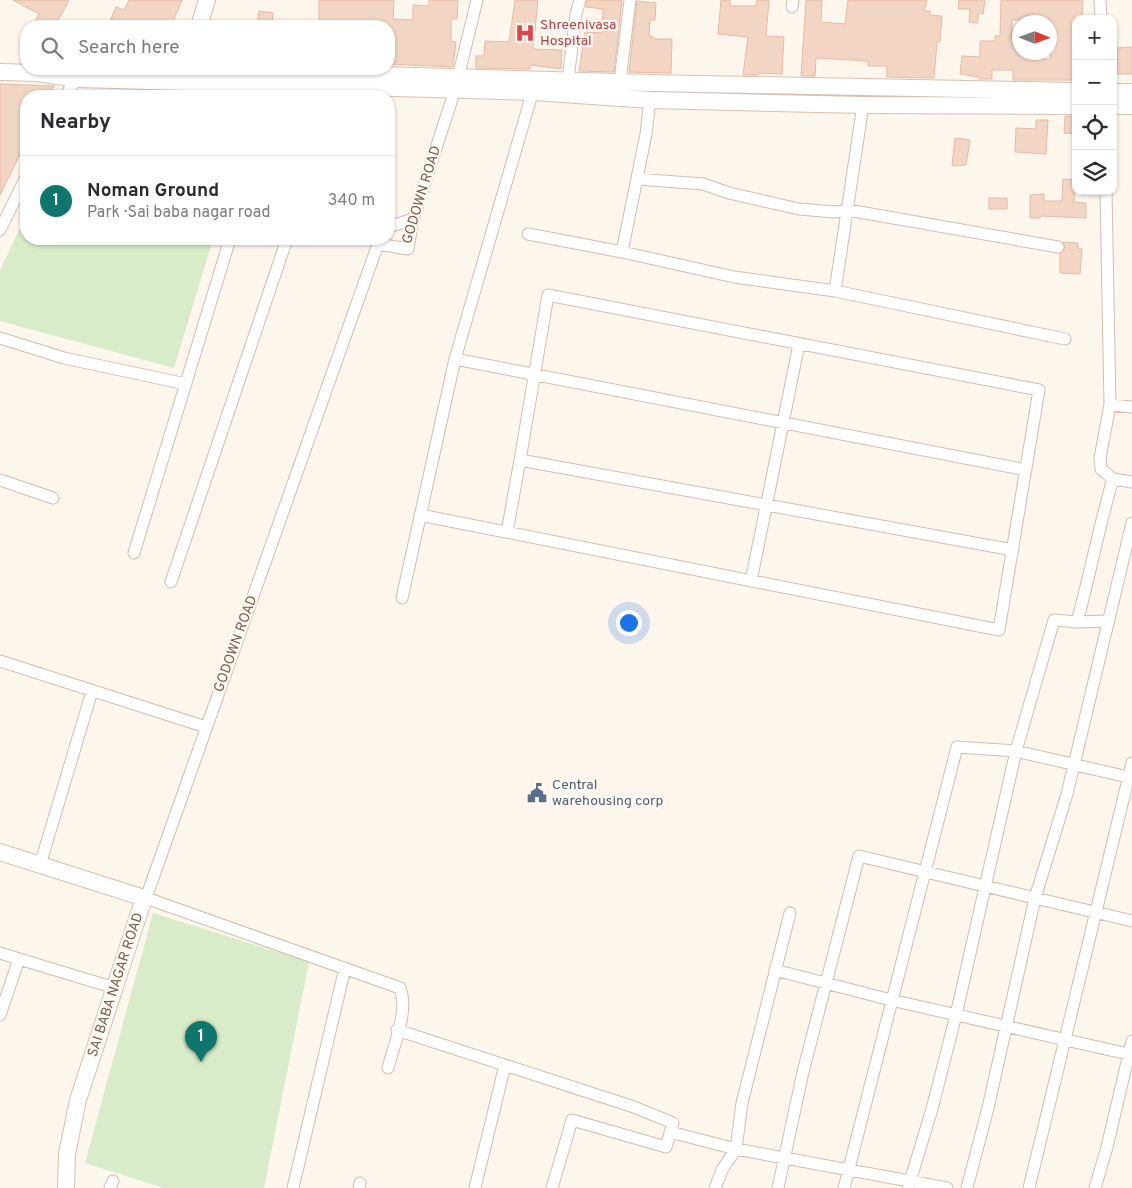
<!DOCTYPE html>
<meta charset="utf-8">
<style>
:root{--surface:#fff;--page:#f2f2f3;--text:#2b2b33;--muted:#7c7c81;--line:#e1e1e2;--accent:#0f766e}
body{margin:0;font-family:Overpass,sans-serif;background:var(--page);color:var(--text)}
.controls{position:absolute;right:15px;top:15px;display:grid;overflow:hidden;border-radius:10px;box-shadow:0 1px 4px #0004}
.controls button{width:45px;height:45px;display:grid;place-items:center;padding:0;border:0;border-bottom:1px solid var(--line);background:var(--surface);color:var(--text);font:25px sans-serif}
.compass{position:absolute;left:1012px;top:15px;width:45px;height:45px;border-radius:50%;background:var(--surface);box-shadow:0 1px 4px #0004;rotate:91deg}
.you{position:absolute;left:628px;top:622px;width:18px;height:18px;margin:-12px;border:4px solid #fff;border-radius:50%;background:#1a73e8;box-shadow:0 0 0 8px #1a73e833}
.badge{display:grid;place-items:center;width:32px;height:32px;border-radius:50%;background:var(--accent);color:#fff;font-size:16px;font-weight:700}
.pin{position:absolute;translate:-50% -41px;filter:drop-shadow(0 1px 2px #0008)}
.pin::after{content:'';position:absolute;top:26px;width:18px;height:15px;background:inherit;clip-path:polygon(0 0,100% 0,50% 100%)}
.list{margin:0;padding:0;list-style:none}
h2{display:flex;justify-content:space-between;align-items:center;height:65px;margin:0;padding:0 20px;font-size:21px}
h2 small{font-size:16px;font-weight:400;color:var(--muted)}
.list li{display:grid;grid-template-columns:32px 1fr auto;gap:15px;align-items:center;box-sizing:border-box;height:90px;padding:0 20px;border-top:1px solid var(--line)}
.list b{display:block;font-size:19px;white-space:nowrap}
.list p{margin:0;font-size:16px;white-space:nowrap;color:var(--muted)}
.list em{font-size:16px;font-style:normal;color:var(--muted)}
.icon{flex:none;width:28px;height:28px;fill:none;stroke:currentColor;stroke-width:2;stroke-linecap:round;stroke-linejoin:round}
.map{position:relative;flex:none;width:1132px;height:1188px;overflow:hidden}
.search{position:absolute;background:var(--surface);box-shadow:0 1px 4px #0004;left:20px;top:20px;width:375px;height:55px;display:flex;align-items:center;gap:12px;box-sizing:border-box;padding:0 18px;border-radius:20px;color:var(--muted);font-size:19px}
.panel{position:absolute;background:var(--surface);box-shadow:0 1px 4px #0004;left:20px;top:90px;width:375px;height:155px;border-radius:20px}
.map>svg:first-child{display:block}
.green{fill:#d8ecc9}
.building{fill:#f3d5c3;stroke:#e6bba3;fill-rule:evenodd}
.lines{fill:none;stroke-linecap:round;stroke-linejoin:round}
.street-casing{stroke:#d1beb0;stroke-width:13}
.secondary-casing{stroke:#d6c0b0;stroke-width:18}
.street{stroke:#fff;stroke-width:11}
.secondary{stroke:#fff;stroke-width:16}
.labels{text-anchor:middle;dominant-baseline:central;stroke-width:4.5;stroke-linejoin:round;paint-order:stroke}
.health-label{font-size:14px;fill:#be3a42;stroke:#fffaf3;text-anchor:start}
.street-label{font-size:14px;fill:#7a5c4d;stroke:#fffaf3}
.service-label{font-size:14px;fill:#4e5e75;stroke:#fffaf3;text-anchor:start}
</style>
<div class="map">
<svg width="1132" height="1188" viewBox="0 0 1132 1188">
<rect width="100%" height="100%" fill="#fdf6ec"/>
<path class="green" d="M 26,215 L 26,239 L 213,239 L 174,368 L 0,321 L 0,270 Z
M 153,913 L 309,962 L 264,1188 L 163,1188 L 85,1163 Z"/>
<path class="building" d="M 13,0 L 69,0 L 55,26 L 33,26 L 39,14 Z
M 129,0 L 182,0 L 171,26 L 108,26 L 116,7 L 124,10 Z
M 319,0 L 394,0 L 393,19 L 413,20 L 413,5 L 429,6 L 429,0 L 458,0 L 457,19 L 451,19 L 451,41 L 456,42 L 453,67 L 389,64 L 389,26 L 319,26 Z
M 515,0 L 538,0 L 533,49 L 562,50 L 561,69 L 531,65 L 530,69 L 476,68 L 476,56 L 484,56 L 485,41 L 509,42 Z
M 587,0 L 622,0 L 614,72 L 579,71 L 585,32 L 602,33 L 603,9 L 586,7 Z
M 721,0 L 730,0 L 730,6 L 756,6 L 757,0 L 769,0 L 766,36 L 784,37 L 782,74 L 759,73 L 758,75 L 743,75 L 748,37 L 718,34 Z
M 806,0 L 822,0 L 821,22 L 845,24 L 848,0 L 927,0 L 924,11 L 930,11 L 930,15 L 942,16 L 940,42 L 937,42 L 934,78 L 887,77 L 887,66 L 868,66 L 868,61 L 816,58 L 815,76 L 801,76 Z
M 959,0 L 985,0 L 983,14 L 978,13 L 978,23 L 969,22 L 970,9 L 958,9 Z
M 1001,0 L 1083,0 L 1082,19 L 1076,19 L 1076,80 L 1013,80 L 1013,70 L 992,70 L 992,79 L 979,79 L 979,77 L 960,74 L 962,56 L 980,57 L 980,41 L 995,41 L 995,36 L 1000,36 ZM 1012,20 L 1050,20 L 1050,59 L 1030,59 L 1030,52 L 1020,52 L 1020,40 L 1012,40 Z
M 637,1 L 656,3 L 655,20 L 650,20 L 649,35 L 656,39 L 672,39 L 671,73 L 629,72 Z
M 259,11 L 273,13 L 272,26 L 257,26 Z
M 1132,47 L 1132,74 L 1117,74 L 1117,48 Z
M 0,84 L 54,86 L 49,96 L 26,96 L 26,142 L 0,195 Z
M 1065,116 L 1076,117 L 1076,134 L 1064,133 Z
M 1036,120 L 1048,120 L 1046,154 L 1015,152 L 1016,128 L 1036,129 Z
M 955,138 L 970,140 L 966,165 L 952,166 Z
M 1063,179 L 1075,180 L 1074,202 L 1086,203 L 1086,218 L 1041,216 L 1040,218 L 1030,218 L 1030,195 L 1044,194 L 1044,201 L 1062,201 Z
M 989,198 L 1007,198 L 1007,209 L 989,209 Z
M 1063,242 L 1078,243 L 1078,248 L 1082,249 L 1080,274 L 1060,273 L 1060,254 L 1065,248 Z"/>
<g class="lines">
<defs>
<path id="street" d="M 1100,0 L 1101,19
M 792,7 L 793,0
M 568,79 L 576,14 L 580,0
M 619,89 L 630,0
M 66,96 L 71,86 L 78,79
M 650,100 L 646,134 L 622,252 L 734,277 L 835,291
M 863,105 L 835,291 L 1065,339
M 637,179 L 703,184 L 729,193 L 799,209 L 834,212 L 848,210 L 1058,247
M 389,227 L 413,219
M 0,230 L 26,177
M 528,234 L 622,252
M 0,338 L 64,358 L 186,384
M 455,359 L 1026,470
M 1110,405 L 1132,407
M 1113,479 L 1132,482
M 0,480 L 53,498
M 420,515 L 999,630 L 1039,390 L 548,295 L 520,460 L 1013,550
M 1132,523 L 1067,794 L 1035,898 L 1132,921
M 507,532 L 520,460
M 134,553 L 230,239
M 751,581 L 799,344
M 171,582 L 287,239
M 402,598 L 455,359 L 534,87
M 1077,622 L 1108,621
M 0,661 L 206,727
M 40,865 L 92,691
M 0,953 L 19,959
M 775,970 L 891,1000 L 1132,1055
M 0,1015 L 19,959 L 115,988
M 397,1030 L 634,1107 L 673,1123 L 666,1147 L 572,1120 L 552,1188
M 388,1068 C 394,1044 409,1011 400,988 L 146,898 L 378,244 L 408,249 L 413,219 L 455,90 L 477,0
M 670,1132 L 736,1149 L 947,1188
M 110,1188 L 113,1181
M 293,1188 L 345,968
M 359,1188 L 360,1183
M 475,1188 L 505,1065
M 715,1188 L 722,1170 L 736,1149 L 742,1103 L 790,913
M 778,1188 L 803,1072 L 859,856 L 1035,898 L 988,1108 L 967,1188
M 844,1188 L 957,747 L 1016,751 L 1054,620 L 1077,622 C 1090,575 1099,526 1113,479 L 1101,469 L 1100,458 L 1110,405 L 1106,191
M 908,1188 L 932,1109 L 956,1015 L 1016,751 L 1132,778
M 1029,1188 L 1132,763
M 1095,1188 L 1107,1147 L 1132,1041"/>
<path id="secondary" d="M 199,26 L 207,0
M 176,69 L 651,83 L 1076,91
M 0,72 L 37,73 L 78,79 L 533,92 L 650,100 L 863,105 L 1076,106
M 1113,92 L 1132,92
M 1113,106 L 1132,106
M 0,852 L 138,896 L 143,901 L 78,1100 L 67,1154 L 66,1188"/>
</defs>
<use href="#street" class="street-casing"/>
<use href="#secondary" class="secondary-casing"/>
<use href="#street" class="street"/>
<use href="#secondary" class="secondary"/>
</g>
<defs>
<symbol id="hospital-bare" viewBox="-9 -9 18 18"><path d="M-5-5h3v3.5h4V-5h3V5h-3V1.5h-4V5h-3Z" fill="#e0444e" stroke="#fffaf3" stroke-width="2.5" paint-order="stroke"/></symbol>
<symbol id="civic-bare" viewBox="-9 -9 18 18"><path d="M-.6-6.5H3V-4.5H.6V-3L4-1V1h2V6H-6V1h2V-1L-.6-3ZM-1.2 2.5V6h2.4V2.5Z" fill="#5c6f8a" stroke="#fffaf3" stroke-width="2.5" paint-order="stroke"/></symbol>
</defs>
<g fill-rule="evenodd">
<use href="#hospital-bare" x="511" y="19" width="28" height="28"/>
<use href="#civic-bare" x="523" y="779" width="28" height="28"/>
</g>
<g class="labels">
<g class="health-label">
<text x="540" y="25">Shreenivasa<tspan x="540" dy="16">Hospital</tspan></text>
</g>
<g class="street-label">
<text transform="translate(422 195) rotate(-73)">GODOWN ROAD</text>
<text transform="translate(236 644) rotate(-70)">GODOWN ROAD</text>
<text transform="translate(116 985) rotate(-72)">SAI BABA NAGAR ROAD</text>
</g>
<g class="service-label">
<text x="552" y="785">Central<tspan x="552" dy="16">warehousing corp</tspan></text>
</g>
</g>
</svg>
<div class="controls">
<button>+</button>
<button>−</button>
<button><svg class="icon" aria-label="locate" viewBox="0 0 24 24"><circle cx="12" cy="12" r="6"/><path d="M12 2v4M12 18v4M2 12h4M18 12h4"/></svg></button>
<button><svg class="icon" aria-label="layers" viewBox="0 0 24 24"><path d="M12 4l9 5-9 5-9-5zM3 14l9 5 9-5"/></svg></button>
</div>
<svg class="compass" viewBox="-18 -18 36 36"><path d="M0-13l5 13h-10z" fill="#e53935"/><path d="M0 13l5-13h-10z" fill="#7c7c81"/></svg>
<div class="you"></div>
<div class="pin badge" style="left:201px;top:1062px">1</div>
<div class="search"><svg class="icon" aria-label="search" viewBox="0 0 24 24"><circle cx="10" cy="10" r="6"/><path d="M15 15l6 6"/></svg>Search here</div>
<section class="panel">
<h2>Nearby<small></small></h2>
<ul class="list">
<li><span class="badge">1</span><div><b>Noman Ground</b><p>Park · Sai baba nagar road</p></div><em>340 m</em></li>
</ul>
</section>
</div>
